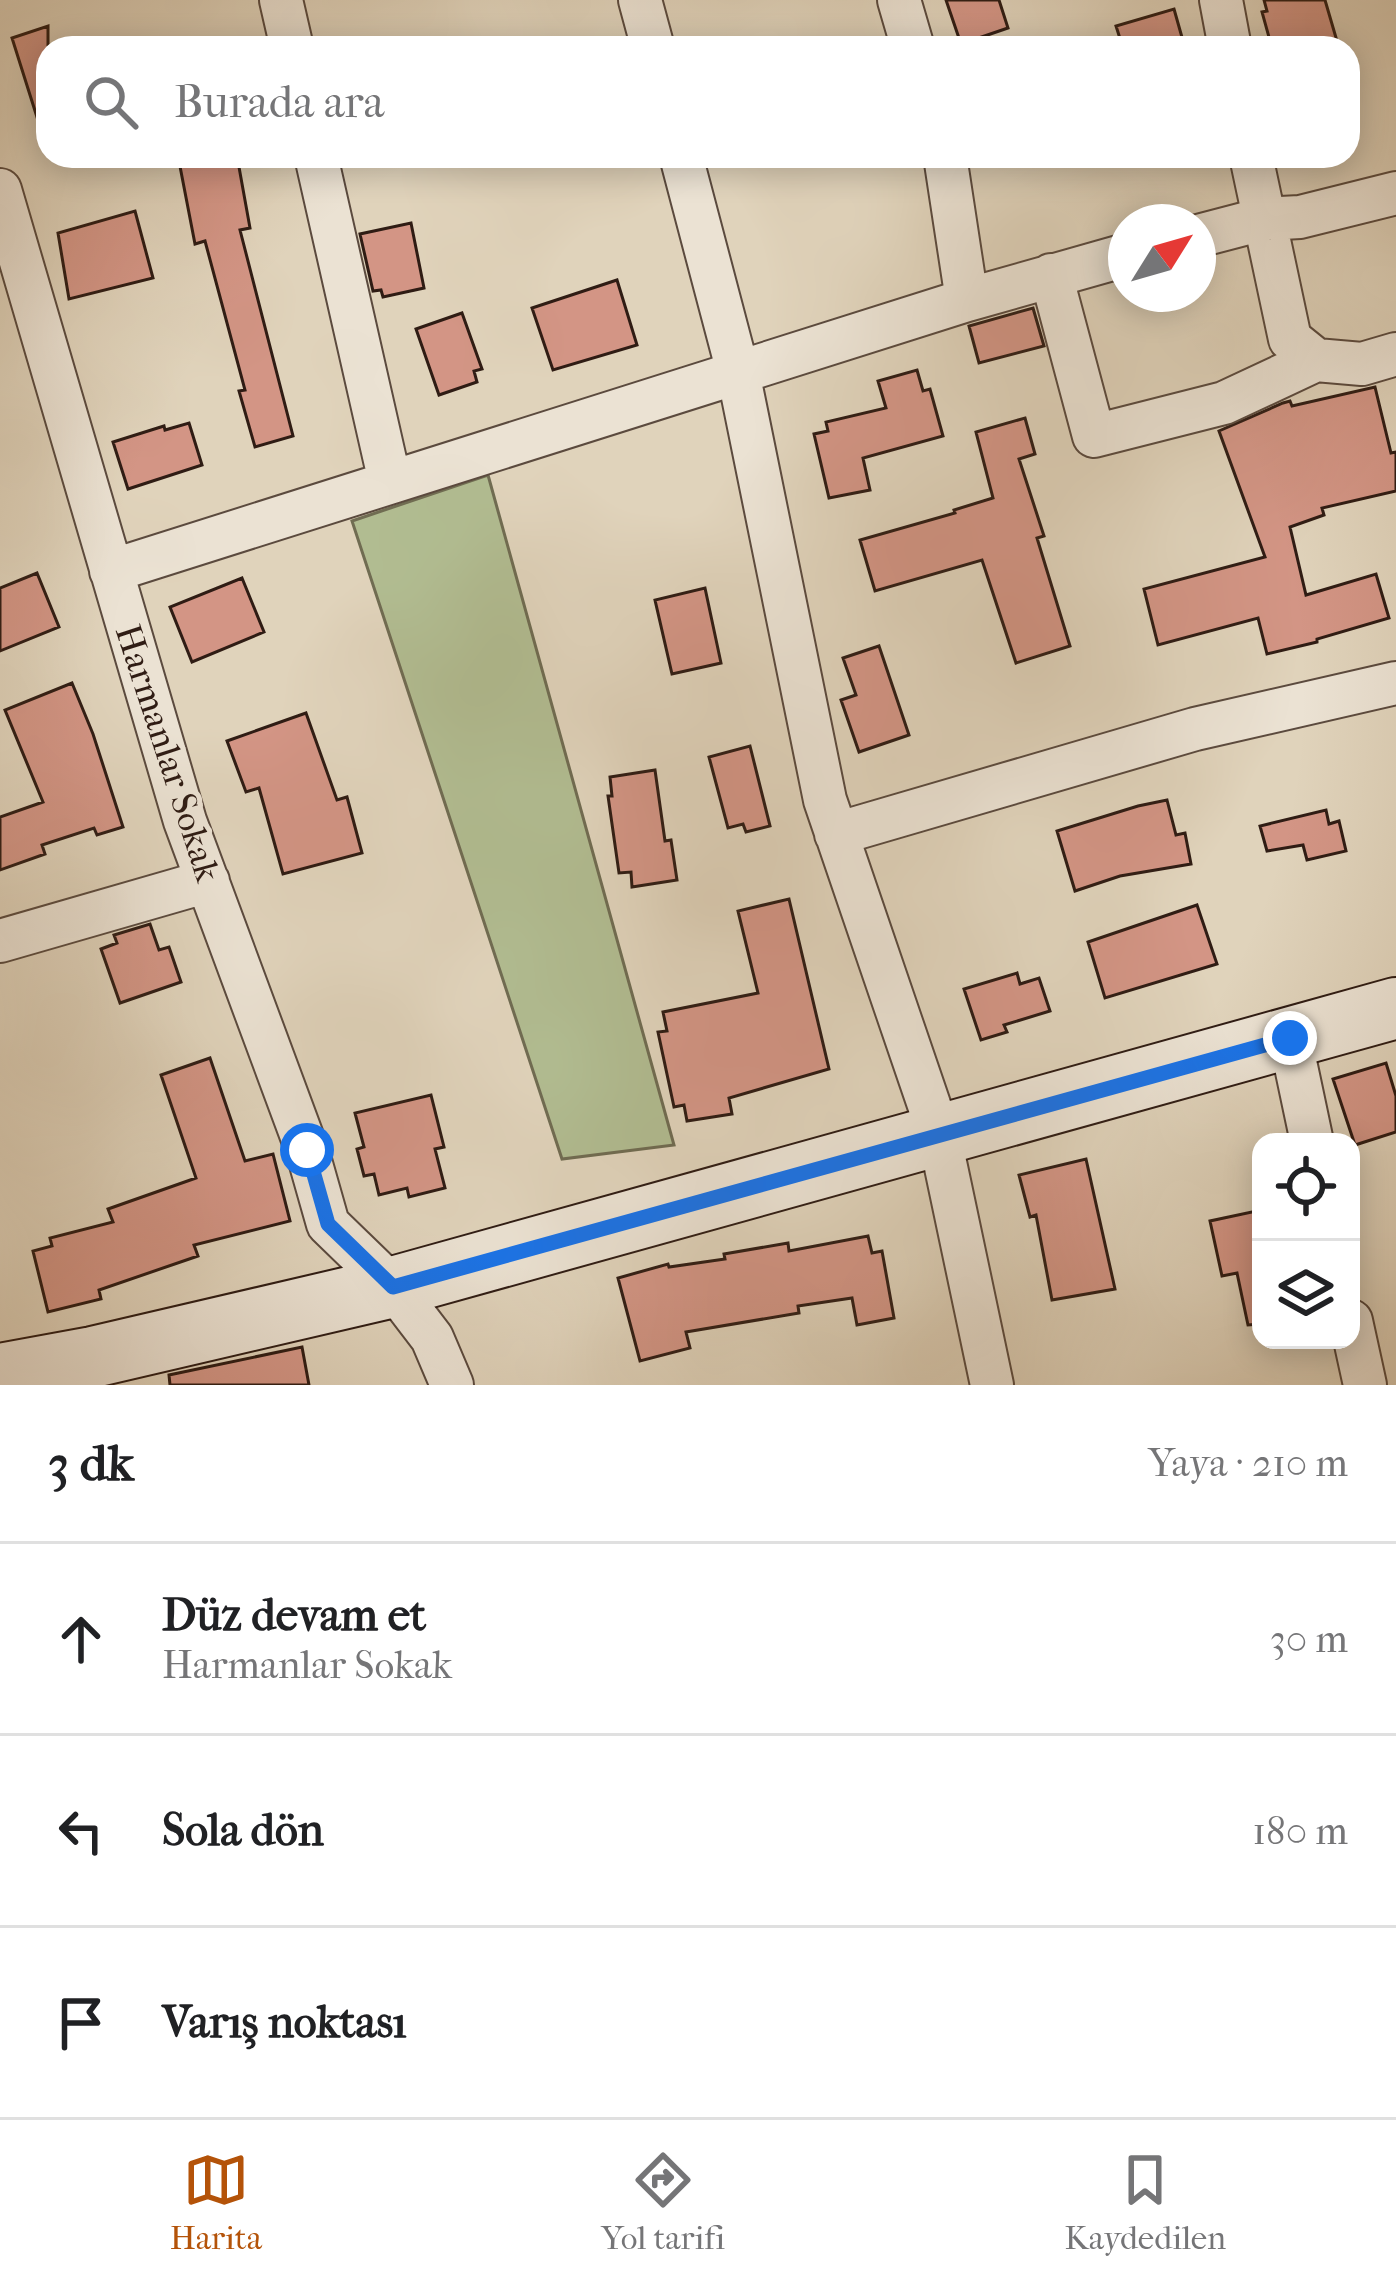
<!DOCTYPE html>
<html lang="tr">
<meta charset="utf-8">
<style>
:root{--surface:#fff;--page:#f6f6f6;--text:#202124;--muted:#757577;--line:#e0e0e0;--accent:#b45309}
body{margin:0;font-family:"IM FELL French Canon",serif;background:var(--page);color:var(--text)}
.controls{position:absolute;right:36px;bottom:36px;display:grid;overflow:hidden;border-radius:24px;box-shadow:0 6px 30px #0003}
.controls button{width:108px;height:108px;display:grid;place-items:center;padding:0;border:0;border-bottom:3px solid var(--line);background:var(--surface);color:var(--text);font:60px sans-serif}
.compass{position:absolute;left:1108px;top:204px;width:108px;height:108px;border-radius:50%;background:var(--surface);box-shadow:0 6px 30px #0003;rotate:53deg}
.stop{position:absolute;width:36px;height:36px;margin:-27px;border:9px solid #1a73e8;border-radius:50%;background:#fff}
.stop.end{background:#1a73e8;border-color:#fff;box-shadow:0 3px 12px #0008}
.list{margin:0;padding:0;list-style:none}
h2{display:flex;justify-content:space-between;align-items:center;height:156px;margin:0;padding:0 48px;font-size:51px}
h2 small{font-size:39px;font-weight:400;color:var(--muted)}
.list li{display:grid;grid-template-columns:78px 1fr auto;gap:36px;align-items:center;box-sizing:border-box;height:192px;padding:0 48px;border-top:3px solid var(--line)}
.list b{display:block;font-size:45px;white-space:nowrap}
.list p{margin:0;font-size:39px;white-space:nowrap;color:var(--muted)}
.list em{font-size:39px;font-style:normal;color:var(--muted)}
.icon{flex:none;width:66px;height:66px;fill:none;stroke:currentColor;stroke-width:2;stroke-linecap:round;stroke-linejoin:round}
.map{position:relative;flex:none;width:1396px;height:1385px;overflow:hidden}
.search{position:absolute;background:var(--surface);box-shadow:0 6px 30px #0003;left:36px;right:36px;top:36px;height:132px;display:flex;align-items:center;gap:30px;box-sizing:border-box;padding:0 42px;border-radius:36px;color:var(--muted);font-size:45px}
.sheet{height:732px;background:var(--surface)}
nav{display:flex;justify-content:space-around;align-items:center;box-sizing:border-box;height:168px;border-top:3px solid var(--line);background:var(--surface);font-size:33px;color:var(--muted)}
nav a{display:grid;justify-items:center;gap:6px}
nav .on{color:var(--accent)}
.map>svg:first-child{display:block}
.green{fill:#b1bc91;stroke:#706c52;stroke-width:3}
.building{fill:#d39585;stroke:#2f1c14;stroke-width:3}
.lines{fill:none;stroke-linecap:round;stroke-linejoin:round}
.street-casing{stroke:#5b4a3e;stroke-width:46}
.secondary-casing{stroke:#2f1c14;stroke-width:64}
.street{stroke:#ebe2d3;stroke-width:42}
.secondary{stroke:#ebe2d3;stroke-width:60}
.route{stroke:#1a73e8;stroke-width:15}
.labels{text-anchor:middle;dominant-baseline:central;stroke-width:10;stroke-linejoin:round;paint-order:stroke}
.street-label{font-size:36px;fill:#2f1c14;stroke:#ebe2d3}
</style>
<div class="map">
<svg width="1396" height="1385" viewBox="0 0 1396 1385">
<rect width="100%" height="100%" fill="#e0d3bb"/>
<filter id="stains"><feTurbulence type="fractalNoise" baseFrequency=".00167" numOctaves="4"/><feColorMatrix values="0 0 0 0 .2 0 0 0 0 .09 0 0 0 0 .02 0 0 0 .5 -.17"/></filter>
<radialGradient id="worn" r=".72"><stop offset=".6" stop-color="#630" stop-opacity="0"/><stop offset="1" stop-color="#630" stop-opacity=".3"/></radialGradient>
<path class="green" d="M 488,475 L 674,1145 L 562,1159 L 352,521 Z"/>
<path class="building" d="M 946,0 L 999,0 L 1008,28 L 961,44 Z
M 1264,0 L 1325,0 L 1339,48 L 1272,48 L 1262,12 L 1267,11 Z
M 1174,9 L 1185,48 L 1123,48 L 1116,26 Z
M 48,26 L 48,132 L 42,133 L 12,38 Z
M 178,156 L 237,156 L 250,228 L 240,230 L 293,436 L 255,447 L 239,391 L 245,390 L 205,241 L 195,244 Z
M 135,211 L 153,278 L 69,299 L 58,233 Z
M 411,223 L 424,288 L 383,297 L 381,290 L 373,291 L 360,234 Z
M 617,280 L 637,345 L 553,370 L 532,308 Z
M 1033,308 L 1044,346 L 979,363 L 969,326 Z
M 462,313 L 482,369 L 474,371 L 477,382 L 439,395 L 416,329 Z
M 917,370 L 923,391 L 930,389 L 943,436 L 863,458 L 870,490 L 829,498 L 814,434 L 828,431 L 826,422 L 886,408 L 878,381 Z
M 1375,387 L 1391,453 L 1396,452 L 1396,491 L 1322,508 L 1324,515 L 1290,527 L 1306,595 L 1376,574 L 1389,618 L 1317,639 L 1317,642 L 1267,654 L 1258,618 L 1158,645 L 1144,589 L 1265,557 L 1219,431 L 1283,403 L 1290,401 L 1292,406 Z
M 1025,418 L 1035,454 L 1019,459 L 1044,536 L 1037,538 L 1070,646 L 1016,663 L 982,560 L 875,591 L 860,540 L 955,513 L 954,510 L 993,498 L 976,432 Z
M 189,423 L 202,465 L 128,489 L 113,442 L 164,426 L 165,430 Z
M 37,573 L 59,627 L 0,651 L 0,588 Z
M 242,578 L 264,632 L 192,662 L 170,607 Z
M 705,588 L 721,663 L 672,674 L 655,600 Z
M 879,646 L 909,735 L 859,752 L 841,700 L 856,695 L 843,658 Z
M 72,683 L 93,734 L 123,827 L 97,835 L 94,828 L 42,845 L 45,854 L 0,870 L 0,817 L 43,802 L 5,710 Z
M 306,713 L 337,800 L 347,797 L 362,853 L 283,874 L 259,788 L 246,792 L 227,741 Z
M 750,746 L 770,826 L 746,832 L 743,824 L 728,828 L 709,757 Z
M 655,770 L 665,841 L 671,840 L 677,880 L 632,887 L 631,872 L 619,873 L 608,796 L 612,796 L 610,777 Z
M 1167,800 L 1176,835 L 1185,833 L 1191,864 L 1120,876 L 1075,891 L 1057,831 L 1138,806 Z
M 1326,810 L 1329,824 L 1339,821 L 1346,851 L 1307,860 L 1303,845 L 1267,851 L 1260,826 Z
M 789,899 L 829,1069 L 729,1098 L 732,1114 L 687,1121 L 684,1105 L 674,1107 L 658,1032 L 667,1031 L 663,1012 L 758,993 L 738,911 Z
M 1197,905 L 1217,964 L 1105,998 L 1088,942 Z
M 150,924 L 159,950 L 169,947 L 181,982 L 120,1003 L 101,949 L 117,943 L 114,935 Z
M 1017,973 L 1020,984 L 1039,978 L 1050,1011 L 1004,1025 L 1007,1032 L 981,1040 L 964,989 Z
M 210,1058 L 245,1161 L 273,1154 L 290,1221 L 194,1245 L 198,1256 L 99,1290 L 101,1299 L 48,1312 L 33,1251 L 52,1246 L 50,1238 L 113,1222 L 108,1209 L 196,1178 L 161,1075 Z
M 1386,1063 L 1396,1096 L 1396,1132 L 1355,1145 L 1333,1079 Z
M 431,1095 L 444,1147 L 435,1149 L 445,1188 L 409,1197 L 407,1188 L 379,1195 L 374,1174 L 364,1176 L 357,1149 L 364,1147 L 355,1113 Z
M 1086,1159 L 1115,1289 L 1052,1300 L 1036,1215 L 1030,1217 L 1019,1175 Z
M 1261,1210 L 1261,1324 L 1248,1325 L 1237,1273 L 1222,1276 L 1210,1221 Z
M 868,1236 L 872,1253 L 882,1251 L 894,1318 L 857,1325 L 852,1298 L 798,1306 L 799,1313 L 686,1332 L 690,1348 L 640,1361 L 618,1278 L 668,1264 L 669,1267 L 725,1259 L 724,1254 L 788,1243 L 789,1251 Z
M 302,1347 L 309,1385 L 170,1385 L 169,1375 Z"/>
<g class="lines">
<defs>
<path id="street" d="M 281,0 L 292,48
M 640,0 L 653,48
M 899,0 L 913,48
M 1221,0 L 1230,48
M 316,156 L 390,482
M 681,156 L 738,372 L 825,800 L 939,1134 L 992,1385
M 945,156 L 967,300
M 1251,156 L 1290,339 L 1316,360 L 1362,364 L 1396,354
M 0,190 L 185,821 L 307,1150 L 328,1224 L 393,1287 L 432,1338 L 452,1385
M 1198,236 L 1263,219 L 1300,217 L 1396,193
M 1051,275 L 1094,436 L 1224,403 L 1316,360
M 111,571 L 967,300 L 1126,255
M 836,834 L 1195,729 L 1396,683
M 0,941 L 208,881
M 1290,1038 L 1312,1142
M 1351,1321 L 1365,1385"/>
<path id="secondary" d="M 0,1374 L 93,1357 L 393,1287 L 1396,1008"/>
</defs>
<use href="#street" class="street-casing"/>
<use href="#secondary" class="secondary-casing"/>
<use href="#street" class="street"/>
<use href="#secondary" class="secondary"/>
</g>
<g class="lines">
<path class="route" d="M 307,1150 L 328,1224 L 393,1287 L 1290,1038"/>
</g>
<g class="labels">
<g class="street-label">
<text transform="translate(168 753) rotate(72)">Harmanlar Sokak</text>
</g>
</g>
<rect width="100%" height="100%" filter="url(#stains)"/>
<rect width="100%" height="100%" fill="url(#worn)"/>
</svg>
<div class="controls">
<button><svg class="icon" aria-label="locate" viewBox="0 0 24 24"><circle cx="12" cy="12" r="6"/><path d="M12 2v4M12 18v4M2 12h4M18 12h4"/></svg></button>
<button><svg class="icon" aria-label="layers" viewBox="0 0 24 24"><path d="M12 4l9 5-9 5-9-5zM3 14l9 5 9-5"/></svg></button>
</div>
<svg class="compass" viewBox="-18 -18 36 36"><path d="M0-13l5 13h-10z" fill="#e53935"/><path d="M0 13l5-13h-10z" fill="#757577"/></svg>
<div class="stop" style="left:307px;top:1150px"></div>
<div class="stop end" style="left:1290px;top:1038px"></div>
<div class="search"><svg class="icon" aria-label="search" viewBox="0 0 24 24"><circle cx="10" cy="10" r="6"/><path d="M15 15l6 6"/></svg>Burada ara</div>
</div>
<section class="sheet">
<h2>3 dk<small>Yaya · 210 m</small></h2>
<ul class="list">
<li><svg class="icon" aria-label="ahead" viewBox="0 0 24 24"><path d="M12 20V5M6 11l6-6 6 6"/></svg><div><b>Düz devam et</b><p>Harmanlar Sokak</p></div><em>30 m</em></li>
<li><svg class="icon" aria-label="left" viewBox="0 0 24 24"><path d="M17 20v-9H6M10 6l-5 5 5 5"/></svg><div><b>Sola dön</b></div><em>180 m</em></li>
<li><svg class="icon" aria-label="arrive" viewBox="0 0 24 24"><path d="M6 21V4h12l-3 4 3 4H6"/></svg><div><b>Varış noktası</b></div></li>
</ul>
</section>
<nav>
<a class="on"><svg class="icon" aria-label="map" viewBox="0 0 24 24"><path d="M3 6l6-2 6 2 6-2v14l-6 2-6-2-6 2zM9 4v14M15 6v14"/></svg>Harita</a>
<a><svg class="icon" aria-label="directions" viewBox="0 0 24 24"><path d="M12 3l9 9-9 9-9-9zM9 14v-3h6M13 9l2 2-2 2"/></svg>Yol tarifi</a>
<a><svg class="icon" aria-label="saved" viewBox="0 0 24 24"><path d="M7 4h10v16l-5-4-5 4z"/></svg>Kaydedilen</a>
</nav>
